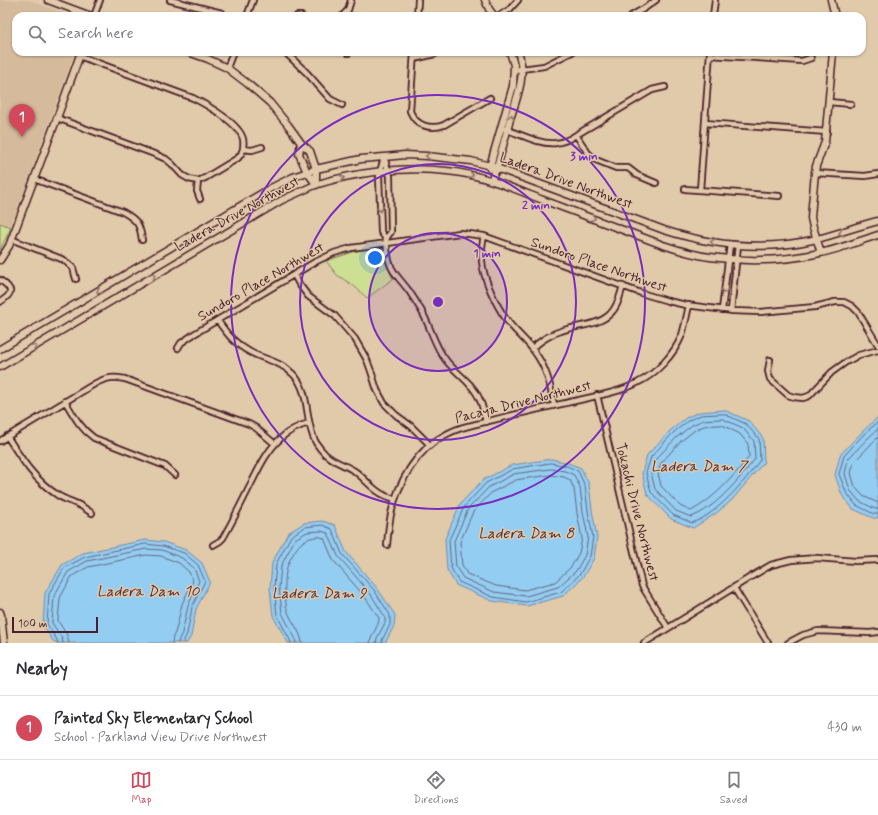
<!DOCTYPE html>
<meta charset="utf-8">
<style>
:root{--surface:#fff;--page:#f2f2f3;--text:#2b2b33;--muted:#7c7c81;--line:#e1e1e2;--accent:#d1495b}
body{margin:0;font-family:Mynerve,sans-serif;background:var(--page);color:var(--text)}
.scale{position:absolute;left:12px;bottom:10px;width:86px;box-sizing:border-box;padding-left:4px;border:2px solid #4a1f2b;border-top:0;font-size:11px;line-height:14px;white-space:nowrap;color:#4a1f2b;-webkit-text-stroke:3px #e0caaa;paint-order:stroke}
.you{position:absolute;left:375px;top:258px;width:14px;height:14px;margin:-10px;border:3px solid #fff;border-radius:50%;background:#1a73e8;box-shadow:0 0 0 6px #1a73e833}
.badge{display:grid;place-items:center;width:26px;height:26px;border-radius:50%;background:var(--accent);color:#fff;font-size:13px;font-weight:700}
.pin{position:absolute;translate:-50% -33px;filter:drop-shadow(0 1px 2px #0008)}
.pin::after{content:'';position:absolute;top:21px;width:14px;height:12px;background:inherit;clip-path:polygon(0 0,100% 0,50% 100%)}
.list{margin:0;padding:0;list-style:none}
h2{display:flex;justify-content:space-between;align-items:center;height:52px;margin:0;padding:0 16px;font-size:17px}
h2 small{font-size:13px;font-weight:400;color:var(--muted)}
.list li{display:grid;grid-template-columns:26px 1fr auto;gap:12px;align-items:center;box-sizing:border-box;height:64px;padding:0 16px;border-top:1px solid var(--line)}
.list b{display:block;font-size:15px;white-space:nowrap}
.list p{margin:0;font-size:13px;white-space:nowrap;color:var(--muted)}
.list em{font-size:13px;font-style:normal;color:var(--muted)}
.icon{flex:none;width:22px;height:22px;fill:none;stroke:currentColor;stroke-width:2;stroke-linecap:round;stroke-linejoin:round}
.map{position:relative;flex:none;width:878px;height:643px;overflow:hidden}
.search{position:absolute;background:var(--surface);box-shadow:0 1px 3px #0004;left:12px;right:12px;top:12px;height:44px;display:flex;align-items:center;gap:10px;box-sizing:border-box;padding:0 14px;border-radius:12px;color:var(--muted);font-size:15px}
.sheet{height:116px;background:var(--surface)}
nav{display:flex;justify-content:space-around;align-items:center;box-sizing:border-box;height:56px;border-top:1px solid var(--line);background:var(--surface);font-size:11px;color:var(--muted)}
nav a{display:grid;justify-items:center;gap:2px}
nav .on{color:var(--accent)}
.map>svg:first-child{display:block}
.built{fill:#d5bb9c}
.green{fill:#cddf93;stroke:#8c7f5f}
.water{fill:#93cdf2;stroke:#7687a2}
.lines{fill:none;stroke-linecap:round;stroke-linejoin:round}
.shore{stroke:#67657b;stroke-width:1}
.street-casing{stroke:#4a1f2b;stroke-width:8}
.secondary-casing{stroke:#4a1f2b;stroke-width:9}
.street{stroke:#e0caaa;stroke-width:4.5}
.secondary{stroke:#e0caaa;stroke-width:6}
.oneway{stroke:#95746a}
.ring{fill:none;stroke:#7b2cbf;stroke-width:2}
.labels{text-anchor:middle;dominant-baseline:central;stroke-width:3;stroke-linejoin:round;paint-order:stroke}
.street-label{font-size:14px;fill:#4a1f2b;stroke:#e0caaa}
.water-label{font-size:15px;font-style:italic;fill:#51303f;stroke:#e0caaa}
.centre{fill:#7b2cbf;stroke:#e0caaa;stroke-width:2}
.ring-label{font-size:12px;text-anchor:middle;font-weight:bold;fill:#7b2cbf;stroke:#e0caaa;stroke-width:3;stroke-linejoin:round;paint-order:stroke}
</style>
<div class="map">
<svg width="878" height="643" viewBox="0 0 878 643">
<rect width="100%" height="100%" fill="#e0caaa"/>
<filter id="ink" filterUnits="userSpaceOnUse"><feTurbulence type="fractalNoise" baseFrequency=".025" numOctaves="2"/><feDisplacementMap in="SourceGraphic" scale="8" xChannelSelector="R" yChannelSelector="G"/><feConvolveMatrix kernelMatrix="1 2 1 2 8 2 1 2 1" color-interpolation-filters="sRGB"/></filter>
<g filter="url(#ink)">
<path class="built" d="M 0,0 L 29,0 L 72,16 L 16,16 L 16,52 L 75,52 L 11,227 L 0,222 Z"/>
<path class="green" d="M 0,223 L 11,227 L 0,250 Z
M 381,248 L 385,262 L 393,279 L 367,298 L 354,286 L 337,275 L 326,261 L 356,251 Z"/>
<path class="water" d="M 724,410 L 749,421 L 763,438 L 764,462 L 731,501 L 715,514 L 693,528 L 671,519 L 647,494 L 642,473 L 647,455 L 671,430 L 687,417 L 700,412 Z
M 878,417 L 878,518 L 873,518 L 853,509 L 842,495 L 835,475 L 840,455 L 862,432 Z
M 552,459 L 568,463 L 581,468 L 589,484 L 592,510 L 597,537 L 594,558 L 583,577 L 563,596 L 527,606 L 492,601 L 456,585 L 447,570 L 445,539 L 460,504 L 483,480 L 512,465 Z
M 322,521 L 335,525 L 346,552 L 377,588 L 395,615 L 394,626 L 385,643 L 288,643 L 273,616 L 270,588 L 272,563 L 288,533 L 304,523 Z
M 145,540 L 164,542 L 186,550 L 202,563 L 210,582 L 196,609 L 191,636 L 187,643 L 57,643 L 53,641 L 43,625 L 45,593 L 62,565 L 83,553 Z"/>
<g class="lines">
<path class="shore" d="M 724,414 L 746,424 L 759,439 L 760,460 C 745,481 716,515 692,523 L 673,515 L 651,492 L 646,473 L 651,457 L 673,433 L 689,420 L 701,415 Z
M 723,419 L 743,428 L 754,441 L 755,459 C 740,478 715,509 691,517 L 676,511 L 655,489 L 651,473 L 655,460 L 677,437 L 692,425 L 703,420 Z
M 878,422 L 864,434 L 844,456 L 839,474 L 846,492 L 856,505 L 874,514 L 878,514
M 722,425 L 740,434 L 748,444 L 749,457 C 732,478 715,498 691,511 L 680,506 L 661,486 L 658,473 L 661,463 L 681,441 L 695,430 L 704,426 Z
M 878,429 L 868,438 L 848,459 L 845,474 L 850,490 L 859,501 L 875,509 L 878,509
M 878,437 L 854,462 L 851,473 L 855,487 L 863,496 L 878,503
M 551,463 L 567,466 L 578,471 L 585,486 L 588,511 L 593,537 L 590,556 L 580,574 L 561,592 L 526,602 L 493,597 L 459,582 L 451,568 L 449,540 L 464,507 L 486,483 L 513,469 Z
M 551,469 L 565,471 L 574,475 L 580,487 L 583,512 L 588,537 L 585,555 L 576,571 L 558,587 L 526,596 L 494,592 L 463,578 L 456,567 L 454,541 L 468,509 L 489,487 L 514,474 Z
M 551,475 L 564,477 L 570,480 L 574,489 L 577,513 L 582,538 L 579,553 L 571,567 L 555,582 L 525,590 L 496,586 L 467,574 L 462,565 L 460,542 L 473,512 L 492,492 L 516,480 Z
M 58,643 L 57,640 L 47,624 L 49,594 L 64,568 L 85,557 L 145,544 L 163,546 L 184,553 L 198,565 L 205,581 L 192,607 L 187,634 L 184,640 L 184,643
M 63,643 L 62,638 L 52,623 L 54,596 L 68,572 L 87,561 L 146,549 L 162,550 L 182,558 L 194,568 L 199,581 L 188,606 L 182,633 L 179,639 L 178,643
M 69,643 L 67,635 L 58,621 L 60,598 L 72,576 L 88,567 L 146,555 L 161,556 L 179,563 L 189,572 L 193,581 L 182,604 L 176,630 L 173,637 L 172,643
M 291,643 L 290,640 L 277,615 L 274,588 L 276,564 L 291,536 L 305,527 L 322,525 L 332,529 L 342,554 L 374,590 L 390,615 L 390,625 L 382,640 L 382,643
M 296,643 L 295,638 L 282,613 L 279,588 L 281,566 L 295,539 L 307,532 L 321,531 L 328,533 L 338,556 L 370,593 L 385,617 L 385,623 L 377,638 L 376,643
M 302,643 C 301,631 292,623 288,612 C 284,603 284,576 287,567 C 290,559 297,545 304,541 C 309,538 318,535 324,538 L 333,560 L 365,597 L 379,618 C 379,627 371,634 370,643"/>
<defs>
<path id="street" d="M 170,0 L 222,13
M 94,16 L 100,0
M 247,16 L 253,0
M 297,16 L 301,16
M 345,16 L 344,14 L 348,10 L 351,0
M 417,16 L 418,0
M 499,16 L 510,9 L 518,0
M 631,16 L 645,8 L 656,0
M 713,16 L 715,0
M 285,52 L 307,73 L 330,99 L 342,105
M 414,52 L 410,111 C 416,126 430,130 444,125 L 490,98
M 348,53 L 348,52
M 710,55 L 802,61 L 811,58
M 79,56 L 193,98 C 207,105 239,123 243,139 C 244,143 243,146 243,149
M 414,59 L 435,54 L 438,52
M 227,68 L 233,52
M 514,70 L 544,66 L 572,52
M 829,102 L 851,104
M 57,118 L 157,155 L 166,159 L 172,164 L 182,175 L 189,179 L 198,181 L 205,178 L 238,158 L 241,154 L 243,149 L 252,150 L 262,147
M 705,123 L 827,132
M 505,129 C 520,134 540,145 556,143 C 564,142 570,139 576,135 L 652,90 L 665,87
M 576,135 L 588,153 L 596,160 L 616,168 L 628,168 L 637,175 L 656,183
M 384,157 L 390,176 L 391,232 C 389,234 387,237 386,240 C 386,242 387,246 387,249 C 389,271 397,275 409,291 C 413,297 417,303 421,310 C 430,325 434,345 445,359 C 455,373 472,382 479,398 C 483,406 484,414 486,422
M 384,157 L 379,176 L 381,232 L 386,239
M 815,173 L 865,176 L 878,174
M 34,179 L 123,212 C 137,220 140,224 142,240
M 198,181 L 197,191 L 200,199
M 685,189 L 779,196
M 700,190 L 710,52
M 484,236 C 482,244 481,252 482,261 C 483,278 496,305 506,319 C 515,332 528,341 536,354 C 547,369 551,388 554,405
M 11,239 L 64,260 L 73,268 L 76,279
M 294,275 L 299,284 L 308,296 L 335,316 L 355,339 L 367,360 L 371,371 L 377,390 L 384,403 L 396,415 L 411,426 L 430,445
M 0,280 C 13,289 14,293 0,302
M 722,310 L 730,244
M 731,311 L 738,245
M 218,321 C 227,334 235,344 250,352 C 265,360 280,361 293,374 C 309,390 305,413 312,433 C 314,441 319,448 325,454 C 333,462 346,465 356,472 C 365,479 374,491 384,495 C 387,497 392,498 395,499
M 178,348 L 181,343 L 194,334 L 315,262 L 334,253 L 351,248 L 460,233 L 469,234 L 484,236 L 641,293 L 668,301 L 686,305 L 733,311 L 760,312 L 815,307 L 835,302 L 844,302 L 852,306 L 858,312 L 878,345
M 532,348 C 541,341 550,334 561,331 C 577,325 598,326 610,314 C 618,307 620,295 623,286
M 770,360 L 768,371 L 770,379 L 788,395 L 794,397 L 803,398 L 809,396 L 832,372 L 846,362 L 859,355 L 878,350
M 597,395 L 642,586 L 668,628
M 65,401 C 74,416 80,428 94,438 L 165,466 L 175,475
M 7,436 C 22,460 35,481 59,496 C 66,500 74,502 81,506 C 85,508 88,511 92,513
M 0,441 L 96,383 C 108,377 113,377 125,379 L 249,424 L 256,428 L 275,444
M 213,545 L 220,541 L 223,538 C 234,519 244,498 254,478 C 261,464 268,450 280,439 C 288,431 298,426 309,423
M 387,545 C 388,534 389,524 391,514 C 398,483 416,450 445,435 C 452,431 460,428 468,426 C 501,418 533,410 566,403 C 589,397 616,394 637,383 C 656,374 674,355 682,335 C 685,325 687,315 689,305
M 734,588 L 768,643
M 644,643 L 754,575 L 771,565 L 791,560 L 817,558 L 856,561 L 878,560
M 788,643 L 803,635 L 818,631 L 870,633 L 878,632"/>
<path id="secondary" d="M 48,0 L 91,16
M 485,0 L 489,9 L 494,16
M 831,0 L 835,16
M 188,52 L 208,59 L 227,68 L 248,84 L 270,103 L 288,125 L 301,143 L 310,151 L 316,169 L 316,185
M 301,143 L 299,154 L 307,172 L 316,184
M 490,169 L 490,166 L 513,86 L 514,65 L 510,52
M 491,180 L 497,168 C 501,152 506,136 510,119 C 517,98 527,74 518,52
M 821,253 L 813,227 L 811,218 L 812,205 L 815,173 L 816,166 L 825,142 L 833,52
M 0,260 L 9,246 L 14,233 L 57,118 L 81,52
M 0,349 L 269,189 L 293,177 L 316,169 L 361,159 L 384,157 L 405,155 L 427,156 L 471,161 L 494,167 L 664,230 C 713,246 766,251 817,239 C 838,234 857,226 878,221
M 0,367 L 282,200 C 293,195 304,190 315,185 C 355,172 406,166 447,171 C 481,174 512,188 543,200 C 583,215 623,230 663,245 C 678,250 694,255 710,257 C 746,262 784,261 820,253 C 840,249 859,241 878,235
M 0,612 L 1,615 L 4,643"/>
</defs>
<use href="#street" class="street-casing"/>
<use href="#secondary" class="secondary-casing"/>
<use href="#street" class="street"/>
<use href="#secondary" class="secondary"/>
</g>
<defs><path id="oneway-chevron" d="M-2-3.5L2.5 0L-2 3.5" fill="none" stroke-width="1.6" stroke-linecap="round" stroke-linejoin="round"/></defs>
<g class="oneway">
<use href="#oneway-chevron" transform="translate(511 117) rotate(-74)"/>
<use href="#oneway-chevron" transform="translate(428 156) rotate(-176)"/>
<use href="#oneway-chevron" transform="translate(471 175) rotate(13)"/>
<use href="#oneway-chevron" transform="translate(342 178) rotate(-14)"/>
<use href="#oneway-chevron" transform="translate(380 209) rotate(88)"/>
<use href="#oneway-chevron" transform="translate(593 218) rotate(21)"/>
<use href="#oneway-chevron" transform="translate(841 233) rotate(164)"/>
<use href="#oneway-chevron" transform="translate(713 242) rotate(-172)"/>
<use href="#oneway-chevron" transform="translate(153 276) rotate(-31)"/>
<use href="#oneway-chevron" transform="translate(99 291) rotate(149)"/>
<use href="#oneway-chevron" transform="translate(724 291) rotate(96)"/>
<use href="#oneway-chevron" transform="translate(34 347) rotate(-30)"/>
</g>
</g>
<circle cx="438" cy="302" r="69" fill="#7b2cbf" fill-opacity=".12"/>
<g class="ring">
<circle cx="438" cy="302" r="69"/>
<circle cx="438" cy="302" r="138"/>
<circle cx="438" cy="302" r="207"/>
</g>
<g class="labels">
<g class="street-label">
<text transform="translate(566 181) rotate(20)">Ladera Drive Northwest</text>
<text transform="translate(237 214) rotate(-29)">Ladera Drive Northwest</text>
<text transform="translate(599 265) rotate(19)">Sundoro Place Northwest</text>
<text transform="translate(261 282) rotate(-30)">Sundoro Place Northwest</text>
<text transform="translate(523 402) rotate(-14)">Pacaya Drive Northwest</text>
<text transform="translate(637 512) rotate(76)">Tokachi Drive Northwest</text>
</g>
<g class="water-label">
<text x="699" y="467">Ladera Dam 7</text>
<text x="526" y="534">Ladera Dam 8</text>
<text x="148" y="592">Ladera Dam 10</text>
<text x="319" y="594">Ladera Dam 9</text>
</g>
</g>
<circle cx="438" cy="302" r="6" class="centre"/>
<g class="ring-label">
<text x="584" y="160">3 min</text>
<text x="536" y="209">2 min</text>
<text x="487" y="257">1 min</text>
</g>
</svg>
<div class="scale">100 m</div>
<div class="you"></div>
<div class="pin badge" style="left:22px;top:137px">1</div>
<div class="search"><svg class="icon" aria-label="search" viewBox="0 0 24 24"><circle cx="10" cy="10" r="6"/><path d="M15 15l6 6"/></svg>Search here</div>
</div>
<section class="sheet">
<h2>Nearby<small></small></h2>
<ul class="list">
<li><span class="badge">1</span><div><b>Painted Sky Elementary School</b><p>School · Parkland View Drive Northwest</p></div><em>430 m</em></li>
</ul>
</section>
<nav>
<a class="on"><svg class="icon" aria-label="map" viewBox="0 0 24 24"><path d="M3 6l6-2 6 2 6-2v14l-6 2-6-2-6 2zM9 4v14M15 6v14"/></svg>Map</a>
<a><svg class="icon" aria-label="directions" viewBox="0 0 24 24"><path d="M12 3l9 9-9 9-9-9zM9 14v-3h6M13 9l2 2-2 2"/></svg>Directions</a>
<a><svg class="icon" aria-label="saved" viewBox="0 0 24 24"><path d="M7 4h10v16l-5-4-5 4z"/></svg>Saved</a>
</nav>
